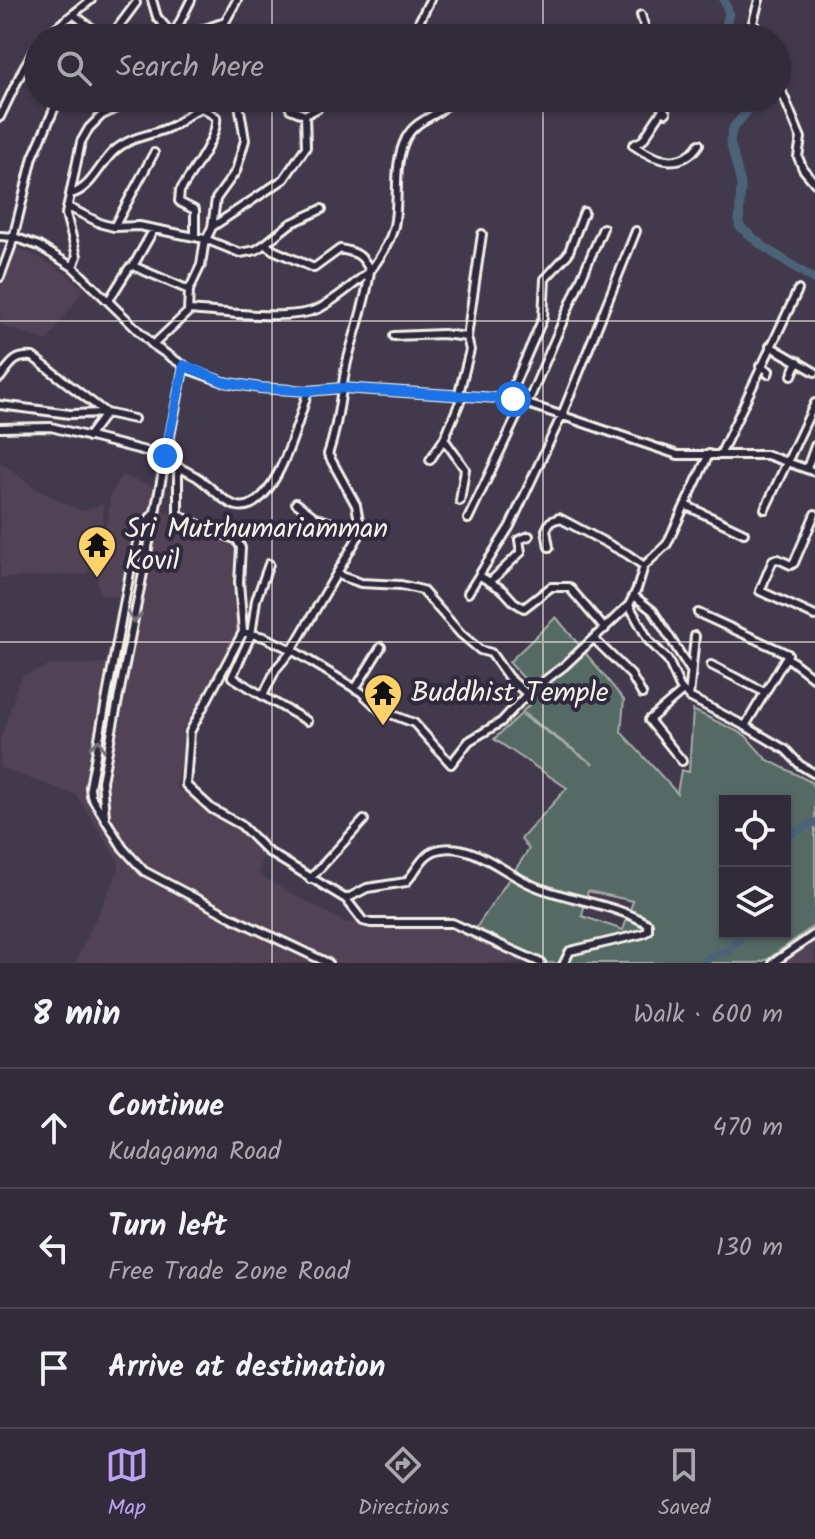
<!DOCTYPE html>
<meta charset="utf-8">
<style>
:root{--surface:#322b39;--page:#3d3744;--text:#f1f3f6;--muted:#a8a7ae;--line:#4d4753;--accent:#bca0f2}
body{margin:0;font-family:Kalam,sans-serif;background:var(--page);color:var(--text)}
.controls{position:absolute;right:24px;bottom:24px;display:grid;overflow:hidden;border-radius:0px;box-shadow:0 2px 6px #0004}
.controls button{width:72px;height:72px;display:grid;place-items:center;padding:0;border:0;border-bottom:2px solid var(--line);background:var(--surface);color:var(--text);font:40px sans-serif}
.stop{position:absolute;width:24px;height:24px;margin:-18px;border:6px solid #1a73e8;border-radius:50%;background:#fff}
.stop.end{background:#1a73e8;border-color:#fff;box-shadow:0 2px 8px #0008}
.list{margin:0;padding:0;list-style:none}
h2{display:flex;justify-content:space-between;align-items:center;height:104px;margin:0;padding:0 32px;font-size:34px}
h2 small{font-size:26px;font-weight:400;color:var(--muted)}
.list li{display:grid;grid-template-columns:52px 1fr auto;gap:24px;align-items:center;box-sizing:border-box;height:120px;padding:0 32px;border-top:2px solid var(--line)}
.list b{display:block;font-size:30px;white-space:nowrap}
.list p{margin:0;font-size:26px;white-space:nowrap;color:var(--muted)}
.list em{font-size:26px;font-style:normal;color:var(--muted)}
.icon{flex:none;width:44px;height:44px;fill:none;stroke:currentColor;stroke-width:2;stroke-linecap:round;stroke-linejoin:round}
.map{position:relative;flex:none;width:815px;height:963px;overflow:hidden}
.search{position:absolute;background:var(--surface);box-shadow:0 2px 6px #0004;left:24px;right:24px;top:24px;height:88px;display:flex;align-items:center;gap:20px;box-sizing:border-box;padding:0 28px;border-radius:44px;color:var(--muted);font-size:30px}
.sheet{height:464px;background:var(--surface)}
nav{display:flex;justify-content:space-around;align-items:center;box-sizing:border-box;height:112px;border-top:2px solid var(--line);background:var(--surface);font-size:22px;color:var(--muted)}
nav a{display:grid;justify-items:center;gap:4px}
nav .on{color:var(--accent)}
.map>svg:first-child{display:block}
.built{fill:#514356}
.green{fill:#576b65;stroke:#a6aea6;stroke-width:2;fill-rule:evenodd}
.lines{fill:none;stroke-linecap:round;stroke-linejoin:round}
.river{stroke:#4c6376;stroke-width:9}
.minor-casing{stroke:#f4f1e8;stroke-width:12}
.minor{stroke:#2f2a3d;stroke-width:6}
.oneway{stroke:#747079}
.route{stroke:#1a73e8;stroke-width:10}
.grid{fill:none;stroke:#f4f1e8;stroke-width:2;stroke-opacity:0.55}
.labels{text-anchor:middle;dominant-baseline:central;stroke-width:8;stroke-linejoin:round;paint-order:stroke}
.poi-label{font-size:28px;fill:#f4f1e8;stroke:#2f2a3d;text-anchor:start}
</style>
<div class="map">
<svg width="815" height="963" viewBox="0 0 815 963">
<rect width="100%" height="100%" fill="#43394c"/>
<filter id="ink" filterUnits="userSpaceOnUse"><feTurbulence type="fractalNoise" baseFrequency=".0125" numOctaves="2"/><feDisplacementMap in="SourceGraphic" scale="16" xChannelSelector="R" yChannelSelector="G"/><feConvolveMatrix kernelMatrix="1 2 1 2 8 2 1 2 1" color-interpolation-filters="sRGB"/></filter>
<g filter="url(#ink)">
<path class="built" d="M 16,247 L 46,261 L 68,275 L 84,289 L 47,341 L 0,325 L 0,285 Z
M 0,462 L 38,490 L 81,511 L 103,504 L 103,523 L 87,574 L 0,578 Z
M 123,476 L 154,487 L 162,509 L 232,540 L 235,546 L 233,580 L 239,633 L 190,723 L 176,786 L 178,790 L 264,836 L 266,840 L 259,872 L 261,876 L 346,923 L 443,921 L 533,963 L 75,963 L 119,869 L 119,862 L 76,795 L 0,768 L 0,741 L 18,684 L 23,676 L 51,665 L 106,663 L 119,598 L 100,595 L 94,562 L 108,519 L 110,496 L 118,480 Z
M 815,933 L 815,963 L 773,963 Z"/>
<path class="green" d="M 556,617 L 624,700 L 621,732 L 677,793 L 681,770 L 689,772 L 693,710 L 745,735 L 766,759 L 811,782 L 815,792 L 815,925 L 768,959 L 758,963 L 548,963 L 476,928 L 529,849 L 521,839 L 567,788 L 494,739 L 521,714 L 593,764 L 522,712 L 539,695 L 509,662 ZM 725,801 L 785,801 L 785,933 L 725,933 ZM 588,891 L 633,901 L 623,930 L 582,916 Z"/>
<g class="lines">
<path class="river" d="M 723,38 L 729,13 L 724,0
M 750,98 L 749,109 L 733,128 L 730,141 L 741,184 L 739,226 L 764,247 L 815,280
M 785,838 L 810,823 L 815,823
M 705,963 L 709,957 L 728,951 L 744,933"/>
<defs>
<path id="minor" d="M 152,0 L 157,17 L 175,38
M 759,0 L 753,22 L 760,38
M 73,14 L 105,38
M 641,15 L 648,38
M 43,38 L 91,0
M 110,38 L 136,3
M 176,38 L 178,26 L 191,0
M 179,38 L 225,22 L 237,0
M 411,38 L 430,0
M 540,38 L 547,35 L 575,38
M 662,38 L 674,33
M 24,67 L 38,44
M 777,80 L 801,138 L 798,157 L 803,169 L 815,183
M 286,98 L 290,109 L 305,115 L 318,108 L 324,98
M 656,98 L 666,113
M 536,104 L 544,98
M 664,108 L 643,140 L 633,145 C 655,161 682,170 699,144
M 0,117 L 24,67 L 38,74
M 71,194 C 91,189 99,165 114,151 C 133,134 156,136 176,124 C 186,118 191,110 202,108 L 216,117 C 219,137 191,173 180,191 L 179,201 L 181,203 L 195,210 L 195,237
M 68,207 L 102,224 L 114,227 L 139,226 L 205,239 L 240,253 L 256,250 L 265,244 L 273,250 L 314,268 L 340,249 C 356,252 363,255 370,271 C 380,258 390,242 394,226 C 400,197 392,166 406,138 C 418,116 440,118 452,98
M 114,227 L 154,153
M 212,227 L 284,179 L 306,147 L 305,115
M 0,236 L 14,237 L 39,246 L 73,267 L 153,345 L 190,370 L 224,382 L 260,388 L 308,391 L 342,388 L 513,399 L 678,455 L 767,455 L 815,472
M 206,240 L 212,227 L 216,199 L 236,171 L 245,140 L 238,98
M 265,244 L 290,224 L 322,209
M 133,266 L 154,229
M 73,267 L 77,256 L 66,214 L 81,142 L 89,128 L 102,115 L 127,103 L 132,98
M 0,277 L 11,247 L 33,157 L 59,98
M 109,300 L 129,268 L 133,266 L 189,290 L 201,265 L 205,239
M 189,310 C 222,312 292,322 320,308 C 338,298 354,284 370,271 C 366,302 355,331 347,362 C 340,393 339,424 328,454 L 356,505 L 361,532 L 292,650 L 264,637 L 243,632
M 394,336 L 443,334 L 467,337
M 153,345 L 188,312 L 189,290
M 770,346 L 815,372
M 760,366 L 769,371 L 768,374
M 792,375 L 798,361
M 0,378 C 11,364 14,355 33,357 L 106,413 L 88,437
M 458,397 L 470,350 L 467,337 L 482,234
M 508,399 L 543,318 L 545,279 L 568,254 L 584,212
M 528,402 L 603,228
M 0,405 L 70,414 L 106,413 L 134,419
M 0,428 L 51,427 L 165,456 L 178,471 L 178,513 L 187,520 L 237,540 L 241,548 L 239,582 L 243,632 L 190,732 L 186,785 L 212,809 L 241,825 L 267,851 L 346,899 L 363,921 L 371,923 L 452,923 L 541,963
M 720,455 L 798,290
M 430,460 L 444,439
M 175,465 C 182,469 190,473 197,477 C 209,485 224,503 237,506 C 275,514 299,419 308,391
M 807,468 L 815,446
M 460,501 L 465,469 L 444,439 L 462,397
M 296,503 L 316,518 L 361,532
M 685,505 L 744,533
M 765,509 L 815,403
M 154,513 L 141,529 L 132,562 L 90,787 L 91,796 L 123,848 L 144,871 L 235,919 L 328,963
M 815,514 L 794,563 L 791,565 L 778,559 L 773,560 L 760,591 L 815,616
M 468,519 L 524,401
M 549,547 L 546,530 L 550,522 L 559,518 L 627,554 L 644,566
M 480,576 L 503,590 L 514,602 L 524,608 L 551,587 L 569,587 L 605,629
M 490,582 L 521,552 L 519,540 L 529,536
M 468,593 L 510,526 L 562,415 L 636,231
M 634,596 L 653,611 L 691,671
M 629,605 L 649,641 L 668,660 L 680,687 L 689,697 L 745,726 L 788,654 L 698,613
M 594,639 L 631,675 L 642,694
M 788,658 L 815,679
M 711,665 L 764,692
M 355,689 L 381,647
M 527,694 L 564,666 L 629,605 L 637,589 L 644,566 L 667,544 L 709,454
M 263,696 L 232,677 L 251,635 L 256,600 L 269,564
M 689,697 L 695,636
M 307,721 L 263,696 L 276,669 L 292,650 L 361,692 L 380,710 L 414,723 L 451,764 L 469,741 L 501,722 L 527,694 L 508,677 L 491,653 L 480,650 L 461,634 L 422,590 L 401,585 L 361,583 L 341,576 L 338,572
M 745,726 L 786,750 L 800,765 L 815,774
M 682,761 L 649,720 L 683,691
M 105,816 L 102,781 L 184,365
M 310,879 L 364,820
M 346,899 L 367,888 L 406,882 C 418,870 422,852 441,849 C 476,843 505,875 537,887 C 573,901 615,904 648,924 L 648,931 L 642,934 L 570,951 L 564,963
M 773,963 L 815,934"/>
</defs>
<use href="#minor" class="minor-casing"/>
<use href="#minor" class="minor"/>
</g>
<defs><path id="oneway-chevron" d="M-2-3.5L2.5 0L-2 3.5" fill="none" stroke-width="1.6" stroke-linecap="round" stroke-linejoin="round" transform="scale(2)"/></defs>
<g class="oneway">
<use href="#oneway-chevron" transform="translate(134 617) rotate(100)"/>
<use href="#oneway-chevron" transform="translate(98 745) rotate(-79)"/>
</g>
</g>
<g class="lines" filter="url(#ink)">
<path class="route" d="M 165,456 L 184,365 L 224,382 L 260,388 L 308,391 L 342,388 L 513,399"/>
</g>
<path class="grid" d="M 272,0 L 272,38M 543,0 L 543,38M 272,98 L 272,963M 543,98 L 543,963M 0,321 L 815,321M 0,642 L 815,642"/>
<defs>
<symbol id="temple-pin" viewBox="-11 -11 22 30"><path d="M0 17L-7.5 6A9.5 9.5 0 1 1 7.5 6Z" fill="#ffd166" stroke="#2f2a3d"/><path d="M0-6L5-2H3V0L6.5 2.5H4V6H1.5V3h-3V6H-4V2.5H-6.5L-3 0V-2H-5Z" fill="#111"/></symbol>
</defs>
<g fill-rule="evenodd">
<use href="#temple-pin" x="75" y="523" width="44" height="60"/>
<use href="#temple-pin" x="361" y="671" width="44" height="60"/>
</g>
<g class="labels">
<g class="poi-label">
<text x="125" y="529">Sri Mutrhumariamman<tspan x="125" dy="32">Kovil</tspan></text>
<text x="411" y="693">Buddhist Temple</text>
</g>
</g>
</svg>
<div class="controls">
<button><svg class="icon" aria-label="locate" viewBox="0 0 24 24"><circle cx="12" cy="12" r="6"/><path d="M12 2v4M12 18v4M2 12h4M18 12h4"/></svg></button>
<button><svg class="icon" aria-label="layers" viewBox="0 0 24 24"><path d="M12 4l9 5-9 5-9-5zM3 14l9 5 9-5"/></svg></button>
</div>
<div class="stop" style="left:513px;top:399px"></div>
<div class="stop end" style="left:165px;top:456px"></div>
<div class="search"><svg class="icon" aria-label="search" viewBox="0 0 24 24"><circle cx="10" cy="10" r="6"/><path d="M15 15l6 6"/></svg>Search here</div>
</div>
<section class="sheet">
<h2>8 min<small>Walk · 600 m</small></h2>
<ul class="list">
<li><svg class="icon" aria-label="ahead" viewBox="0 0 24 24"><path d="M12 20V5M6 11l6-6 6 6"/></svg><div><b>Continue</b><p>Kudagama Road</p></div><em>470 m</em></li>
<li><svg class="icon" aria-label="left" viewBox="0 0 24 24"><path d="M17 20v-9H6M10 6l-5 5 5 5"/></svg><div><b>Turn left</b><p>Free Trade Zone Road</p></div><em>130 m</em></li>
<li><svg class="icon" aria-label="arrive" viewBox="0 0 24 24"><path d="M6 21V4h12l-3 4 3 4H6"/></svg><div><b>Arrive at destination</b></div></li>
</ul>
</section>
<nav>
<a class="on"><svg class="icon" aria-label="map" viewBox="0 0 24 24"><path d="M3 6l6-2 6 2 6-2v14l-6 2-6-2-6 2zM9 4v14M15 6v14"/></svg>Map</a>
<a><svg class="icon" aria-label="directions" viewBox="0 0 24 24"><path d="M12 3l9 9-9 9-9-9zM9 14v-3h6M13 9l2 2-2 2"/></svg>Directions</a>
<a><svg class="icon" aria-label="saved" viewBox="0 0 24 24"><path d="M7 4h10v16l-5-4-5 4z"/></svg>Saved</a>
</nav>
